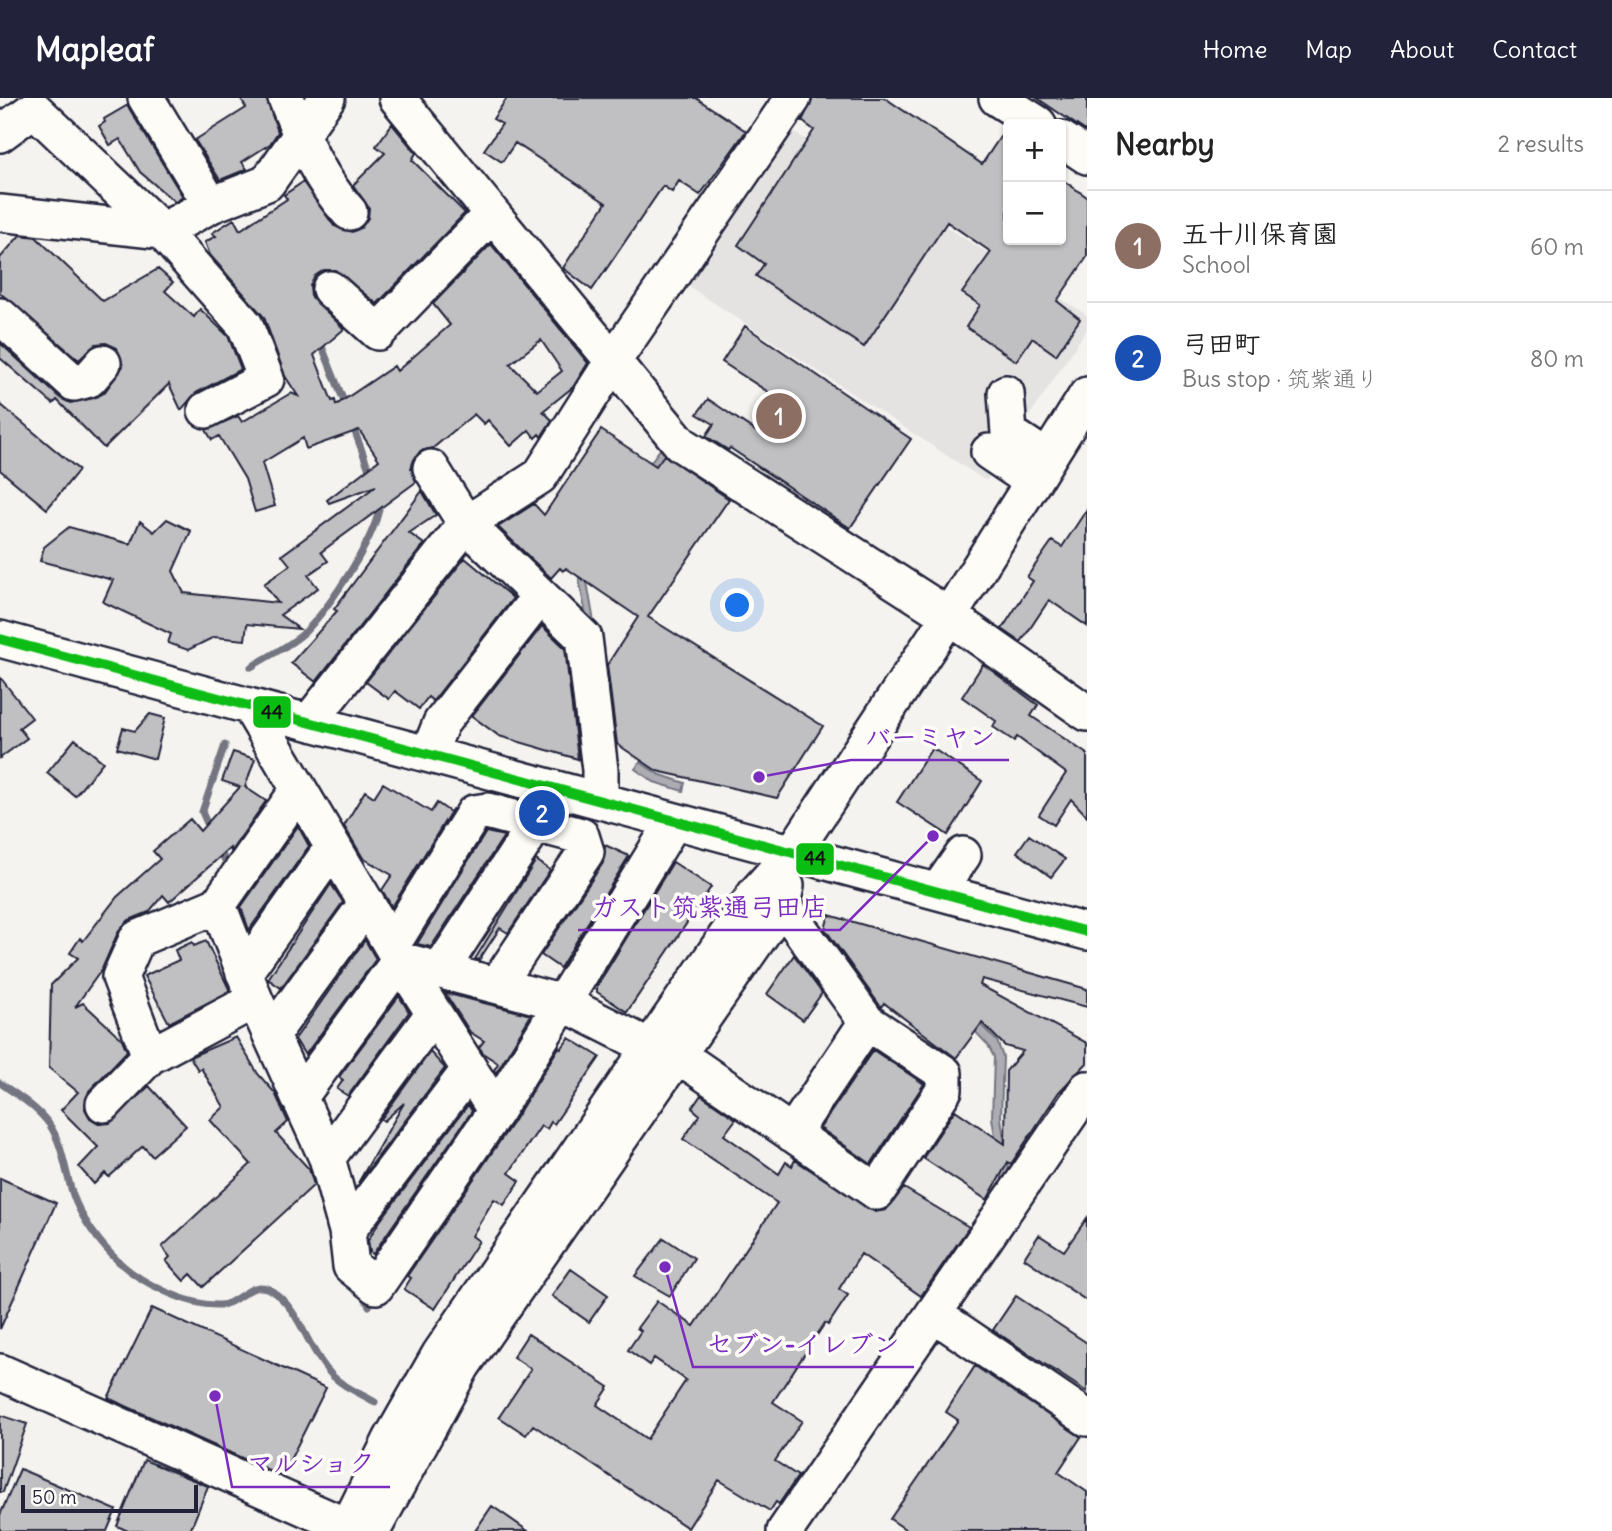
<!DOCTYPE html>
<meta charset="utf-8">
<style>
:root{--surface:#fff;--page:#f6f6f6;--text:#222;--muted:#767676;--line:#e0e0e0;--accent:#22223b}
body{margin:0;font-family:Delius,"Klee One",sans-serif;background:var(--page);color:var(--text)}
.controls{position:absolute;right:21px;top:21px;display:grid;overflow:hidden;border-radius:7px;box-shadow:0 2px 5px #0004}
.controls button{width:63px;height:63px;display:grid;place-items:center;padding:0;border:0;border-bottom:2px solid var(--line);background:var(--surface);color:var(--text);font:35px sans-serif}
.scale{position:absolute;left:21px;bottom:18px;width:177px;box-sizing:border-box;padding-left:7px;border:4px solid #22223b;border-top:0;font-size:19px;line-height:24px;white-space:nowrap;color:#22223b;-webkit-text-stroke:5px #fdfcf7;paint-order:stroke}
.you{position:absolute;left:738px;top:508px;width:24px;height:24px;margin:-18px;border:5px solid #fff;border-radius:50%;background:#1a73e8;box-shadow:0 0 0 10px #1a73e833}
.badge{display:grid;place-items:center;width:46px;height:46px;border-radius:50%;background:var(--accent);color:#fff;font-size:23px;font-weight:700}
.pin{position:absolute;translate:-50% -50%;border:4px solid #fff;box-shadow:0 2px 7px #0006}
.list{margin:0;padding:0;list-style:none}
h2{display:flex;justify-content:space-between;align-items:center;height:91px;margin:0;padding:0 28px;font-size:30px}
h2 small{font-size:23px;font-weight:400;color:var(--muted)}
.list li{display:grid;grid-template-columns:46px 1fr auto;gap:21px;align-items:center;box-sizing:border-box;height:112px;padding:0 28px;border-top:2px solid var(--line)}
.list b{display:block;font-size:26px;white-space:nowrap}
.list p{margin:0;font-size:23px;white-space:nowrap;color:var(--muted)}
.list em{font-size:23px;font-style:normal;color:var(--muted)}
.map{position:relative;flex:none;width:1087px;height:1433px;overflow:hidden}
header{display:flex;align-items:center;gap:42px;box-sizing:border-box;height:98px;padding:0 35px;background:var(--accent);color:#fff}
header strong{font-size:33px}
nav{display:flex;gap:38px;margin-inline-start:auto;font-size:24px}
main{display:flex}
aside{flex:1;background:var(--surface)}
.map>svg:first-child{display:block}
.built{fill:#e4e3e2}
.water{fill:#acacb2;stroke:#757582;stroke-width:2}
.lines{fill:none;stroke-linecap:round;stroke-linejoin:round}
.stream{stroke:#757582;stroke-width:7}
.building{fill:#c0bfc2;stroke:#22223b;stroke-width:2;fill-rule:evenodd}
.minor-casing{stroke:#22223b;stroke-width:40}
.minor{stroke:#fdfcf7;stroke-width:35}
.bus-1-casing{stroke:#fdfcf7;stroke-width:16}
.bus-1{stroke:#0abd12;stroke-width:10}
.leader{fill:none;stroke:#7b2cbf;stroke-width:2.5}
.callout-dot{fill:#7b2cbf;stroke:#fdfcf7;stroke-width:2.5}
.callout-label{font-size:26px;text-anchor:middle;font-weight:bold;fill:#7b2cbf;stroke:#fdfcf7;stroke-width:7;stroke-linejoin:round;paint-order:stroke}
.line-badge{stroke:#fdfcf7;stroke-width:2.5}
.pale-badge-label{font-size:19px;text-anchor:middle;font-weight:bold;fill:#111}
</style>
<header>
<strong>Mapleaf</strong>
<nav><a>Home</a><a>Map</a><a>About</a><a>Contact</a></nav>
</header>
<main>
<div class="map">
<svg width="1087" height="1433" viewBox="0 0 1087 1433">
<rect width="100%" height="100%" fill="#f4f3ef"/>
<filter id="ink" filterUnits="userSpaceOnUse"><feTurbulence type="fractalNoise" baseFrequency=".0143" numOctaves="2"/><feDisplacementMap in="SourceGraphic" scale="14" xChannelSelector="R" yChannelSelector="G"/><feConvolveMatrix kernelMatrix="1 2 1 2 8 2 1 2 1" color-interpolation-filters="sRGB"/></filter>
<g filter="url(#ink)">
<path class="built" d="M 784,28 L 1087,217 L 1087,231 L 986,383 L 679,182 Z"/>
<path class="water" d="M 664,346 L 670,351 L 584,467 L 610,615 L 605,617 L 576,465 Z
M 640,664 L 658,676 L 685,685 L 683,693 L 654,684 L 635,671 Z
M 832,852 L 864,857 L 945,891 L 997,943 L 1003,959 L 1001,1020 L 1011,1087 L 1003,1088 L 992,1020 L 994,959 L 988,947 L 939,895 L 864,865 L 837,862 Z"/>
<g class="lines">
<path class="stream" d="M 319,241 L 347,311
M 352,326 L 371,377
M 251,569 C 268,558 292,547 306,533 C 330,508 381,434 380,401
M 210,732 L 202,714 L 225,647
M 219,748 L 229,773
M 0,985 C 17,997 37,1009 49,1026 C 63,1046 65,1074 73,1097 C 81,1120 100,1146 118,1163 C 139,1184 188,1208 219,1207 C 239,1207 251,1179 272,1193 C 300,1211 308,1252 330,1275 C 341,1288 360,1295 375,1304
M 361,1195 L 369,1208"/>
</g>
<path class="building" d="M 240,0 L 266,0 L 278,34 L 270,46 L 242,64 L 247,71 L 220,82 L 195,42 L 246,10 Z
M 507,0 L 696,0 L 746,33 L 700,97 L 679,83 L 672,94 L 663,88 L 592,192 L 563,170 L 606,105 L 515,45 L 502,64 L 484,52 L 502,26 L 493,21 Z
M 813,0 L 885,0 L 982,66 L 1006,30 L 1008,31 L 1008,142 L 1061,142 L 1061,81 L 1087,99 L 1087,159 L 1057,203 L 1080,221 L 1056,257 L 1032,240 L 1016,263 L 966,229 L 980,207 L 962,195 L 991,154 L 947,124 L 864,249 L 756,178 L 764,166 L 738,147 L 814,32 L 802,23 Z
M 1037,0 L 1087,0 L 1087,34 Z
M 128,7 L 129,10 L 183,99 L 175,104 L 140,74 L 120,41 L 110,47 L 99,28 L 105,24 L 104,21 Z
M 392,26 L 416,55 L 412,62 L 465,115 L 377,206 L 335,172 L 324,172 L 315,178 L 310,188 L 311,198 L 344,231 L 314,257 L 332,303 L 335,302 L 336,307 L 394,268 L 397,273 L 450,227 L 433,206 L 491,146 L 588,265 L 573,289 L 543,313 L 552,322 L 541,339 L 539,336 L 535,340 L 529,332 L 511,348 L 488,322 L 484,326 L 474,316 L 433,350 L 420,353 L 411,370 L 416,384 L 321,454 L 328,463 L 308,477 L 318,490 L 280,517 L 299,531 L 247,526 L 245,542 L 214,539 L 188,552 L 168,545 L 171,536 L 103,504 L 113,482 L 40,463 L 44,449 L 69,429 L 130,446 L 140,423 L 154,434 L 167,421 L 191,433 L 173,473 L 184,495 L 278,505 L 264,486 L 290,467 L 282,457 L 376,388 L 329,405 L 327,402 L 379,362 L 359,332 L 306,351 L 303,340 L 262,365 L 275,408 L 255,414 L 245,381 L 219,338 L 212,342 L 206,332 L 238,318 L 242,324 L 291,295 L 298,298 L 285,278 L 264,219 L 210,157 L 205,144 L 216,138 L 212,135 L 234,121 L 240,132 L 287,101 L 284,97 L 303,84 L 334,128 L 352,134 L 361,130 L 368,120 L 369,110 L 353,87 L 385,55 L 376,48 ZM 541,242 L 562,273 L 537,293 L 510,266 Z
M 20,137 L 36,139 L 103,203 L 158,171 L 173,184 L 165,193 L 194,219 L 200,211 L 228,238 L 241,271 L 196,295 L 181,312 L 169,286 L 104,350 L 57,302 L 53,306 L 0,260 L 0,245 L 60,300 L 70,305 L 94,300 L 104,295 L 123,268 L 117,250 L 106,245 L 96,246 L 79,262 L 0,195 L 0,160 Z
M 745,228 L 911,341 L 850,430 L 730,350 L 728,352 L 706,338 L 714,326 L 697,316 L 708,301 L 757,334 L 779,301 L 722,264 Z
M 0,306 L 79,372 L 47,411 L 0,372 Z
M 601,332 L 656,368 L 664,357 L 729,401 L 648,519 L 823,628 L 777,700 L 657,673 L 617,646 L 607,567 L 638,519 L 566,470 L 563,473 L 560,470 L 551,480 L 498,429 L 534,406 L 544,417 Z
M 422,393 L 436,417 L 409,435 L 424,446 L 316,584 L 291,565 L 337,513 L 334,511 Z
M 1087,411 L 1087,528 L 1049,502 L 1021,544 L 1002,531 L 1033,483 L 1027,479 L 1052,443 L 1062,449 Z
M 465,460 L 513,500 L 433,603 L 428,599 L 419,611 L 395,593 L 389,601 L 366,584 Z
M 542,528 L 565,550 L 578,661 L 499,638 L 472,618 Z
M 983,566 L 1038,607 L 1031,618 L 1087,656 L 1087,718 L 1071,701 L 1054,727 L 1039,717 L 1066,675 L 1017,639 L 1014,643 L 993,629 L 996,623 L 962,599 Z
M 0,579 L 32,620 L 19,630 L 27,640 L 0,660 Z
M 150,616 L 165,620 L 155,661 L 117,650 L 123,630 L 135,633 Z
M 75,641 L 103,664 L 75,698 L 47,675 Z
M 932,650 L 982,683 L 948,737 L 897,704 Z
M 233,654 L 255,661 L 245,689 L 266,703 L 231,753 L 230,750 L 169,804 L 163,797 L 149,814 L 129,822 L 119,832 L 102,871 L 75,909 L 83,905 L 122,941 L 127,953 L 89,993 L 85,1011 L 90,1020 L 100,1026 L 110,1025 L 149,988 L 186,1028 L 152,1058 L 143,1048 L 109,1079 L 105,1075 L 94,1086 L 79,1069 L 98,1049 L 61,1012 L 78,994 L 49,970 L 51,887 L 78,860 L 70,855 L 80,840 L 83,843 L 117,799 L 160,761 L 153,753 L 190,721 L 200,733 L 240,689 L 222,683 Z
M 383,685 L 431,714 L 437,705 L 450,714 L 453,710 L 392,809 L 382,792 L 392,777 L 363,760 L 344,728 L 365,693 L 374,699 Z
M 298,728 L 309,748 L 249,832 L 241,809 Z
M 486,734 L 504,738 L 431,849 L 417,846 Z
M 1029,737 L 1065,761 L 1051,779 L 1017,754 Z
M 605,747 L 629,758 L 560,870 L 541,857 L 603,765 Z
M 536,762 L 550,772 L 508,835 L 500,830 L 479,862 L 475,861 Z
M 673,764 L 711,789 L 627,914 L 597,894 L 597,888 Z
M 331,786 L 343,804 L 281,890 L 268,881 Z
M 829,817 L 1087,891 L 1087,909 L 982,881 L 980,887 L 1087,945 L 1087,965 L 1059,994 L 1011,1066 L 1008,1064 L 987,1102 L 923,1060 L 955,1012 L 1005,1046 L 1006,973 L 1023,953 L 1005,948 L 982,925 L 956,960 L 884,905 L 881,909 L 825,831 Z
M 365,842 L 376,861 L 305,957 L 295,941 Z
M 206,843 L 230,893 L 169,925 L 144,878 L 179,862 L 175,852 L 192,844 L 194,848 Z
M 794,857 L 822,895 L 803,922 L 767,896 Z
M 445,895 L 531,917 L 496,975 L 494,972 L 498,965 L 484,956 L 479,949 L 484,943 L 470,934 Z
M 399,898 L 409,914 L 348,998 L 337,991 L 343,982 L 339,979 Z
M 236,939 L 258,976 L 275,995 L 288,1024 L 276,1035 L 309,1071 L 314,1087 L 203,1189 L 191,1176 L 184,1183 L 166,1163 L 170,1159 L 162,1149 L 251,1066 L 210,1022 L 224,1009 L 201,970 L 198,972 L 190,959 Z
M 569,940 L 600,959 L 554,1026 L 551,1024 L 547,1031 L 541,1028 L 509,1075 L 520,1083 L 504,1107 L 494,1101 L 472,1138 L 479,1143 L 435,1211 L 404,1191 L 411,1180 L 407,1178 L 513,1024 L 559,949 L 561,951 Z
M 873,952 L 924,986 L 871,1066 L 820,1030 Z
M 430,954 L 445,970 L 358,1085 L 404,1005 L 384,1023 L 381,1021 Z
M 701,997 L 736,1021 L 724,1037 L 779,1076 L 786,1064 L 792,1068 L 795,1062 L 875,1114 L 886,1112 L 904,1090 L 969,1129 L 921,1198 L 861,1156 L 839,1191 L 848,1197 L 828,1227 L 825,1225 L 773,1304 L 802,1323 L 775,1363 L 798,1378 L 779,1406 L 776,1404 L 770,1413 L 719,1382 L 688,1430 L 533,1327 L 526,1337 L 499,1319 L 531,1271 L 513,1259 L 528,1236 L 609,1289 L 597,1307 L 647,1341 L 686,1282 L 654,1260 L 649,1267 L 628,1252 L 641,1233 L 637,1230 L 657,1203 L 694,1228 L 777,1105 L 683,1041 L 700,1017 L 692,1010 Z
M 468,1007 L 472,1013 L 373,1156 L 370,1154 L 368,1142 L 380,1123 Z
M 0,1080 L 56,1105 L 0,1231 Z
M 1087,1120 L 1087,1203 L 1024,1160 L 1039,1137 L 1064,1153 Z
M 664,1140 L 694,1160 L 670,1198 L 635,1178 Z
M 571,1171 L 608,1197 L 589,1224 L 552,1198 Z
M 1016,1198 L 1087,1245 L 1087,1294 L 993,1232 Z
M 152,1210 L 326,1290 L 282,1378 L 108,1300 Z
M 975,1268 L 1081,1339 L 1058,1374 L 1087,1394 L 1087,1433 L 908,1433 L 890,1421 L 958,1322 L 946,1314 Z
M 0,1317 L 27,1326 L 3,1394 L 0,1394 Z
M 144,1362 L 208,1388 L 190,1433 L 128,1433 L 117,1428 Z
M 20,1371 L 116,1412 L 107,1433 L 0,1433 L 0,1417 Z
M 492,1408 L 528,1433 L 475,1433 Z"/>
<g class="lines">
<defs>
<path id="minor" d="M 146,0 L 211,107
M 286,0 C 301,39 320,83 349,114
M 397,0 L 681,346 L 949,518 L 1087,615
M 997,0 L 1038,26
M 0,36 L 34,11 L 162,133 L 245,227 L 266,281 L 206,312
M 1061,41 L 1087,58
M 0,115 L 162,133 L 211,107 L 267,85 L 327,0
M 330,191 L 378,234 L 492,116
M 0,218 L 74,285 L 89,281 L 103,265
M 1006,295 L 1009,335 L 1047,360
M 989,354 L 1032,383
M 431,370 L 466,426 L 584,540 L 600,672 L 600,702
M 0,541 L 1087,834
M 251,610 L 400,862 L 496,1013
M 310,623 L 466,426 L 540,378 L 613,263 L 793,0
M 429,655 L 441,625 L 540,498
M 299,691 L 218,807 L 255,902 L 327,1060 L 347,1133 L 351,1168 L 376,1188 L 496,1013 L 673,725
M 938,793 L 963,757
M 218,807 L 137,841 L 120,879 L 150,958 L 255,902
M 392,847 L 474,715 L 487,713 L 581,738 L 586,754 L 497,887
M 440,873 L 536,726
M 244,875 L 333,749
M 272,936 L 367,805
M 299,1000 L 400,862 L 563,905 L 650,949 L 678,957 L 877,1094 L 944,992 L 944,975 L 867,924 L 782,806
M 104,1006 L 150,958
M 792,1036 L 867,924
M 327,1060 L 434,915
M 347,1133 L 470,971
M 935,1217 L 1087,1320
M 0,1274 L 357,1433
M 346,1433 L 391,1342 L 440,1256 L 756,795 L 794,753 L 949,518 L 1087,297
M 372,1433 L 462,1268 L 782,806 L 786,788
M 785,1433 L 1087,991"/>
</defs>
<use href="#minor" class="minor-casing"/>
<use href="#minor" class="minor"/>
<defs>
<path id="bus-1" d="M 0,541 L 1087,834"/>
</defs>
<use href="#bus-1" class="bus-1-casing"/>
<use href="#bus-1" class="bus-1"/>
</g>
</g>
<path class="leader" d="M759 679L851 662H1009M933 738L840 832H578M665 1169L693 1269H914M215 1298L232 1389H390"/>
<g class="callout-dot">
<circle cx="759" cy="679" r="7"/>
<circle cx="933" cy="738" r="7"/>
<circle cx="665" cy="1169" r="7"/>
<circle cx="215" cy="1298" r="7"/>
</g>
<g class="callout-label">
<text x="930" y="648">バーミヤン</text>
<text x="709" y="818">ガスト筑紫通弓田店</text>
<text x="803" y="1255">セブン-イレブン</text>
<text x="311" y="1374">マルショク</text>
</g>
<g class="line-badge">
<rect x="252" y="597" width="40" height="34" rx="7" fill="#0abd12"/>
<rect x="795" y="744" width="40" height="34" rx="7" fill="#0abd12"/>
</g>
<g class="pale-badge-label">
<text x="272" y="621">44</text>
<text x="815" y="767">44</text>
</g>
</svg>
<div class="controls">
<button>+</button>
<button>−</button>
</div>
<div class="scale">50 m</div>
<div class="you"></div>
<div class="pin badge" style="left:779px;top:318px;background:#8d6e63">1</div>
<div class="pin badge" style="left:542px;top:715px;background:#1a4fb4">2</div>
</div>
<aside>
<h2>Nearby<small>2 results</small></h2>
<ul class="list">
<li><span class="badge" style="background:#8d6e63">1</span><div><b>五十川保育園</b><p>School</p></div><em>60 m</em></li>
<li><span class="badge" style="background:#1a4fb4">2</span><div><b>弓田町</b><p>Bus stop · 筑紫通り</p></div><em>80 m</em></li>
</ul>
</aside>
</main>
